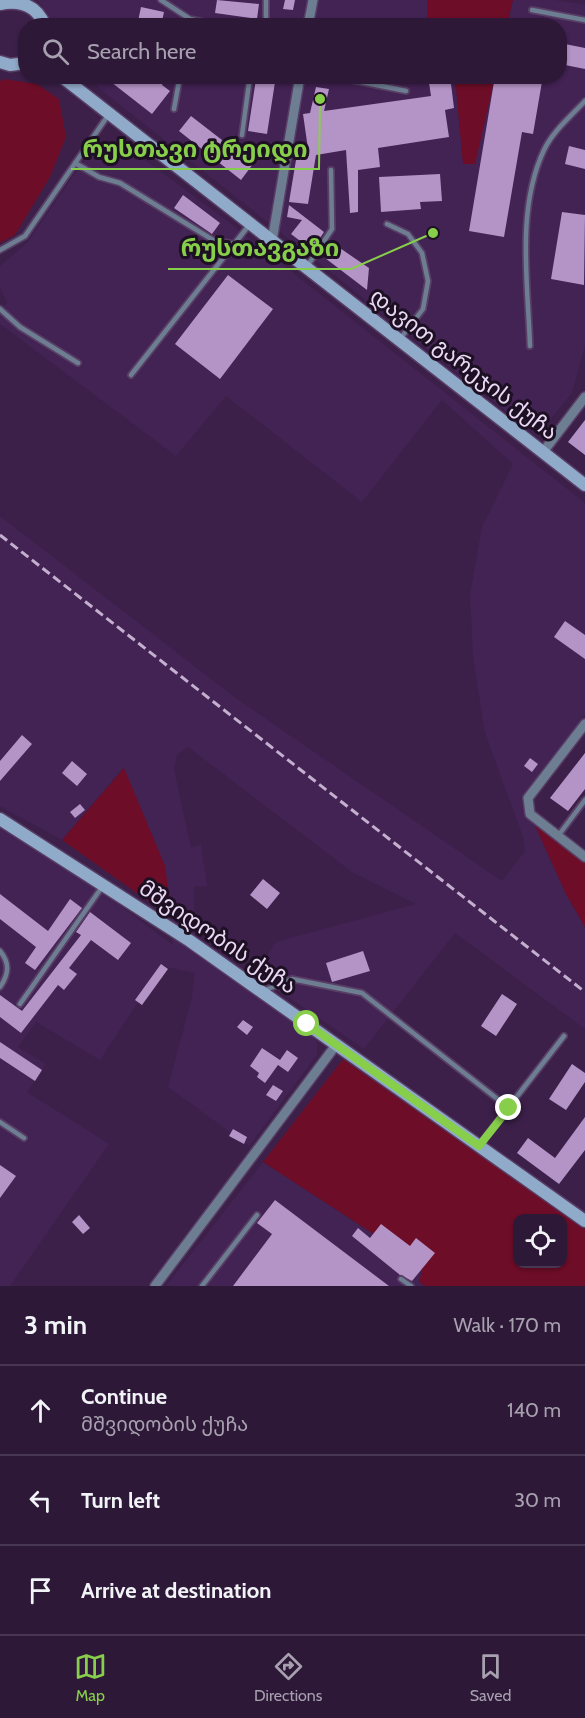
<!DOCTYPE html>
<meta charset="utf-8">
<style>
:root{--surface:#2d1838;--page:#392543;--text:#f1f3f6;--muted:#a7a0ae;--line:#483753;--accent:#87cf4a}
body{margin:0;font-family:Cabin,"Noto Sans Georgian",sans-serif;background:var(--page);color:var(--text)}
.controls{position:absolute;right:18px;bottom:18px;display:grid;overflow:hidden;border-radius:12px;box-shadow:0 2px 4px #0004}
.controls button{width:54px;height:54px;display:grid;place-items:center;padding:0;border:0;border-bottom:2px solid var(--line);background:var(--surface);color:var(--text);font:30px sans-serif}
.stop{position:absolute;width:18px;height:18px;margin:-14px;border:4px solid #87cf4a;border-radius:50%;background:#fff}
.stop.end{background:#87cf4a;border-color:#fff;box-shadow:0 2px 6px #0008}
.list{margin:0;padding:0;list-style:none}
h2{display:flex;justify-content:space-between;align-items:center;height:78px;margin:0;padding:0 24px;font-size:26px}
h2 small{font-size:20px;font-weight:400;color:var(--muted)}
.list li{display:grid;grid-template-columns:39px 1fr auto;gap:18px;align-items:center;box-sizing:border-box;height:90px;padding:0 24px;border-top:2px solid var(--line)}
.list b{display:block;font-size:22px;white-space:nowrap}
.list p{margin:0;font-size:20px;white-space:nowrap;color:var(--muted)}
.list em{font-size:20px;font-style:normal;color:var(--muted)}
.icon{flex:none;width:33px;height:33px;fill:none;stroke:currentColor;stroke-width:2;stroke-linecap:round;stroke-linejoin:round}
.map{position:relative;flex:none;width:585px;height:1286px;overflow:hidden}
.search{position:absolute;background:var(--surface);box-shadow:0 2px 4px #0004;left:18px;right:18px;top:18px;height:66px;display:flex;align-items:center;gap:15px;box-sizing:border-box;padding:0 21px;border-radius:24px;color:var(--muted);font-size:22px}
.sheet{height:348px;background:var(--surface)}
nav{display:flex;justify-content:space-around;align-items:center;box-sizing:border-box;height:84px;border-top:2px solid var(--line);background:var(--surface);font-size:16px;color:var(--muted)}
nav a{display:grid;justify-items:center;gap:3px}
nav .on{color:var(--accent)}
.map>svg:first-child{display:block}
.built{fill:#432254}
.green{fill:#6e0d27;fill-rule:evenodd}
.building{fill:#b493c6}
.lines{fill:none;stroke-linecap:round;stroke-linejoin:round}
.service-casing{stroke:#583e65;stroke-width:8}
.minor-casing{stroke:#583e65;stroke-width:12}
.secondary-casing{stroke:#583e65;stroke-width:15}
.service{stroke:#6d7d92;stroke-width:4.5}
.minor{stroke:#6d7d92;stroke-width:9}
.secondary{stroke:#90aaca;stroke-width:12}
.rail{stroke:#c3afce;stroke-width:3;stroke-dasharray:9 4.5;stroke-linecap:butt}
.route{stroke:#87cf4a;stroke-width:8}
.labels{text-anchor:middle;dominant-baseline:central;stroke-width:6;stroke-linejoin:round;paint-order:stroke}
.street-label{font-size:22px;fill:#ead9f4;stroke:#1d1023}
.leader{fill:none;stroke:#87cf4a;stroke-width:2}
.callout-dot{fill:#87cf4a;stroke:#1d1023;stroke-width:2}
.callout-label{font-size:24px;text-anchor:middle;font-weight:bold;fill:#87cf4a;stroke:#1d1023;stroke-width:6;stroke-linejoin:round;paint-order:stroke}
</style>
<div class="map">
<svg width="585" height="1286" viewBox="0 0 585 1286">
<rect width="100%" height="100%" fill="#3c204a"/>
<path class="built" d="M 38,0 L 427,0 L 427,25 L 54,25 Z
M 513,0 L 555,0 L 585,5 L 585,345 L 572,393 L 537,436 L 85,77 L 455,77 L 463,163 L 495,77 L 560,76 L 560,26 L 507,25 Z
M 122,143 L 226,220 L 585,503 L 585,715 L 523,795 L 524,813 L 533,821 L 566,894 L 585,927 L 585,1029 L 455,933 L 364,1049 L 256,975 L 275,942 L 416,904 L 352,872 L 188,747 L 177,755 L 174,769 L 191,848 L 201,844 L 207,886 L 194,887 L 195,953 L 311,1034 L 317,1042 L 317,1055 L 249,1146 L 168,1087 L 192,997 L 195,973 L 162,966 L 100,1060 L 36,1022 L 18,1047 L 46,1064 L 27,1092 L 109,1144 L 10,1286 L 0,1286 L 0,826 L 107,896 L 173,945 L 165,866 L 123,768 L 62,840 L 0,806 L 0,516 L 237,699 L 502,881 L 525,851 L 523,837 L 485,733 L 473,658 L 470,594 L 482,527 L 513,464 L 442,400 L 362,502 L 226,396 L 176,456 L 0,324 L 0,309 L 7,303 L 0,288 L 0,266 L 27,243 L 93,147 Z
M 263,1162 L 423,1266 L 419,1281 L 425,1286 L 166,1286 Z"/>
<path class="green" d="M 427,0 L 513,0 L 507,25 L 427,26 Z
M 455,77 L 495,77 L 475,164 L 463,164 Z
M 4,79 L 37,84 L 59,99 L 66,137 L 50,177 L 15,235 L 0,243 L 0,81 Z
M 124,768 L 165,866 L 172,918 L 62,840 Z
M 533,821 L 585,863 L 585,927 L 566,894 Z
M 343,1059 L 585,1229 L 585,1286 L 425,1286 L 419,1282 L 423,1266 L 263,1162 ZM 518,1218 L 562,1218 L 562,1264 L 518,1264 Z"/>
<path class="building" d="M 217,0 L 259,4 L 257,19 L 215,13 Z
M 285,0 L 295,0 L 293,10 L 283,9 Z
M 141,7 L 164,12 L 161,26 L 137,26 Z
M 560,43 L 585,48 L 585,69 L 560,64 Z
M 116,76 L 164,76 L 162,85 L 170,91 L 152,114 L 111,82 Z
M 428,76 L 450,76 L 454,108 L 445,110 L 449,137 L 378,148 L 380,167 L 358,170 L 358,212 L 350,213 L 346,150 L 316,155 L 308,204 L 289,202 L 297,154 L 309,156 L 303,114 L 310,113 L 316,87 L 329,89 L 324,111 L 431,96 Z
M 495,76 L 543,76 L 533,134 L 522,132 L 504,237 L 469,231 Z
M 256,79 L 275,82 L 267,134 L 248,131 Z
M 191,116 L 253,164 L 241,180 L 179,131 Z
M 569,146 L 585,150 L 585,169 L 565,164 Z
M 440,174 L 442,201 L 420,202 L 421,209 L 381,212 L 379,177 Z
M 183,195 L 220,223 L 212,234 L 174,208 Z
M 289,205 L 324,232 L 312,250 L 291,234 L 302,220 L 287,217 Z
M 562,212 L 585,215 L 584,285 L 551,279 Z
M 334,244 L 369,268 L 367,290 L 325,258 Z
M 228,275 L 273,309 L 220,379 L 175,344 Z
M 585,420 L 585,455 L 568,442 Z
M 565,621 L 585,635 L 585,659 L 554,637 Z
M 22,735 L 32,744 L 0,781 L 0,761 Z
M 585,753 L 585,789 L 568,811 L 550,798 Z
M 530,758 L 538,764 L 532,772 L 524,766 Z
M 72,761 L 87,774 L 77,786 L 62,773 Z
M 80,804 L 85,810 L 75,818 L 70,812 Z
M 263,879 L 280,893 L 267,909 L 250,895 Z
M 0,894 L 48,931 L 70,899 L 82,908 L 35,970 L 25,963 L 36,947 L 0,919 Z
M 90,912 L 131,943 L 118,960 L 91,940 L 69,968 L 77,974 L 64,990 L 58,985 L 21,1033 L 0,1017 L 0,995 L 22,1011 L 81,935 L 76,932 Z
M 363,951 L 370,971 L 332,982 L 326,963 Z
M 161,964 L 168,969 L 142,1005 L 135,1000 Z
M 502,994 L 517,1004 L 496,1036 L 481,1026 Z
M 243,1020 L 253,1027 L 247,1035 L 237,1027 Z
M 0,1042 L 42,1070 L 35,1081 L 0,1058 Z
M 262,1048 L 280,1060 L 287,1050 L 298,1058 L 288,1072 L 278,1065 L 265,1083 L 257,1077 L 259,1073 L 250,1066 Z
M 572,1064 L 585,1073 L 585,1082 L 566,1110 L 549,1099 Z
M 273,1085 L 283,1091 L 276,1101 L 266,1095 Z
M 585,1117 L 585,1150 L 559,1184 L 517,1153 L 528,1138 L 555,1158 Z
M 233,1129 L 247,1137 L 244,1144 L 229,1136 Z
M 0,1165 L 16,1176 L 0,1198 Z
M 275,1200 L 389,1286 L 233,1286 L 272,1234 L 257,1223 Z
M 79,1215 L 90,1228 L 83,1234 L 72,1222 Z
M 381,1224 L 410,1246 L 416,1238 L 435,1253 L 412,1281 L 400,1275 L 352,1236 L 358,1228 L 370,1238 Z"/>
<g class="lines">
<defs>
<path id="service" d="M 161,0 L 190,19 L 222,26
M 532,10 L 585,20
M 262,26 L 266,20 L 266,0
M 332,76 L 406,91
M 174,109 L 180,76
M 242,135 L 250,76
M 75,163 L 99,177 L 120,183 L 213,240 L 233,244
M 387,224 L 408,234 L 422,253 L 428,281 L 423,309 L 400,339
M 0,250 L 25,236 L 109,114
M 308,265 L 332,229 L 331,170
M 0,309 L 20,327 L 78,363
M 530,346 C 528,284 516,209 544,150 C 553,131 571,116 585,101
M 131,375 L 250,224
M 558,836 L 585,800
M 0,951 C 10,963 9,974 0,987
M 263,991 L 292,979 L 362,993 L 509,1108
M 20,1004 L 102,887
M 0,1122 L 24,1138
M 480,1144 L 564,1036
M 401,1279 L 411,1286
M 202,1286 L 257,1215"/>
<path id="minor" d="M 308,26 L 313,0
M 272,241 L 300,76
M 543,452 L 585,397
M 585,724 L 528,798 L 530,814 L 585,857
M 155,1286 L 336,1045"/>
<path id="secondary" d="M 0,4 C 20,0 37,5 45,26
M 0,62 L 10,65 L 26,63
M 61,76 L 585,485
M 0,819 L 190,941 L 585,1221"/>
</defs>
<use href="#service" class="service-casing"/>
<use href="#minor" class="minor-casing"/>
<use href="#secondary" class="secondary-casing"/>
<use href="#service" class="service"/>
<use href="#minor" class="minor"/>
<use href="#secondary" class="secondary"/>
<path class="rail" d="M 0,535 L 585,992"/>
</g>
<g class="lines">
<path class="route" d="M 307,1024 L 479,1146 L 509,1108"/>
</g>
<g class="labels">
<g class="street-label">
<text transform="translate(464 364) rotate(38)">დავით გარეჯის ქუჩა</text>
<text transform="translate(218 937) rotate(34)">მშვიდობის ქუჩა</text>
</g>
</g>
<path class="leader" d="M320 99L319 169H71M433 233L351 269H168"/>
<g class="callout-dot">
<circle cx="320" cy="99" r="6"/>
<circle cx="433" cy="233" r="6"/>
</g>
<g class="callout-label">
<text x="195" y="157">რუსთავი ტრეიდი</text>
<text x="260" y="256">რუსთავგაზი</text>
</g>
</svg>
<div class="controls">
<button><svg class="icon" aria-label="locate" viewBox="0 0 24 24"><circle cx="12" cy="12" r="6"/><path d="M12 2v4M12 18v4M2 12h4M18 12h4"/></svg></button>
</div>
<div class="stop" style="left:307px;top:1024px"></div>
<div class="stop end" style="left:509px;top:1108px"></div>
<div class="search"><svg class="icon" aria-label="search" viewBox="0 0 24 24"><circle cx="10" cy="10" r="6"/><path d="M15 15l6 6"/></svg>Search here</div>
</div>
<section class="sheet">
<h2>3 min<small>Walk · 170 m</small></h2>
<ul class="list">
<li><svg class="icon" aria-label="ahead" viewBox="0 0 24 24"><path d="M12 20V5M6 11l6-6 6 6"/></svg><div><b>Continue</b><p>მშვიდობის ქუჩა</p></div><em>140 m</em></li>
<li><svg class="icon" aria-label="left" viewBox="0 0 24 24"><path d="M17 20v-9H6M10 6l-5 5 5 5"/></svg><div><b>Turn left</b></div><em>30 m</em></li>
<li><svg class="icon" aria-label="arrive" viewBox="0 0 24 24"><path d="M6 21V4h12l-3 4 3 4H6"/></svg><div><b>Arrive at destination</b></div></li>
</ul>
</section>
<nav>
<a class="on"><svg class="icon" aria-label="map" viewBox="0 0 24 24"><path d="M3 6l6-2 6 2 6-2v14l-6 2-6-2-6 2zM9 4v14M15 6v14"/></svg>Map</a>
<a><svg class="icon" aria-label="directions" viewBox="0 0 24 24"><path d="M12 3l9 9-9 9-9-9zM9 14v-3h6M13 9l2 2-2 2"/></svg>Directions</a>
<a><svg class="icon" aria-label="saved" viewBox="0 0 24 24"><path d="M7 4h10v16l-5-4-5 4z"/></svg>Saved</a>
</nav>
